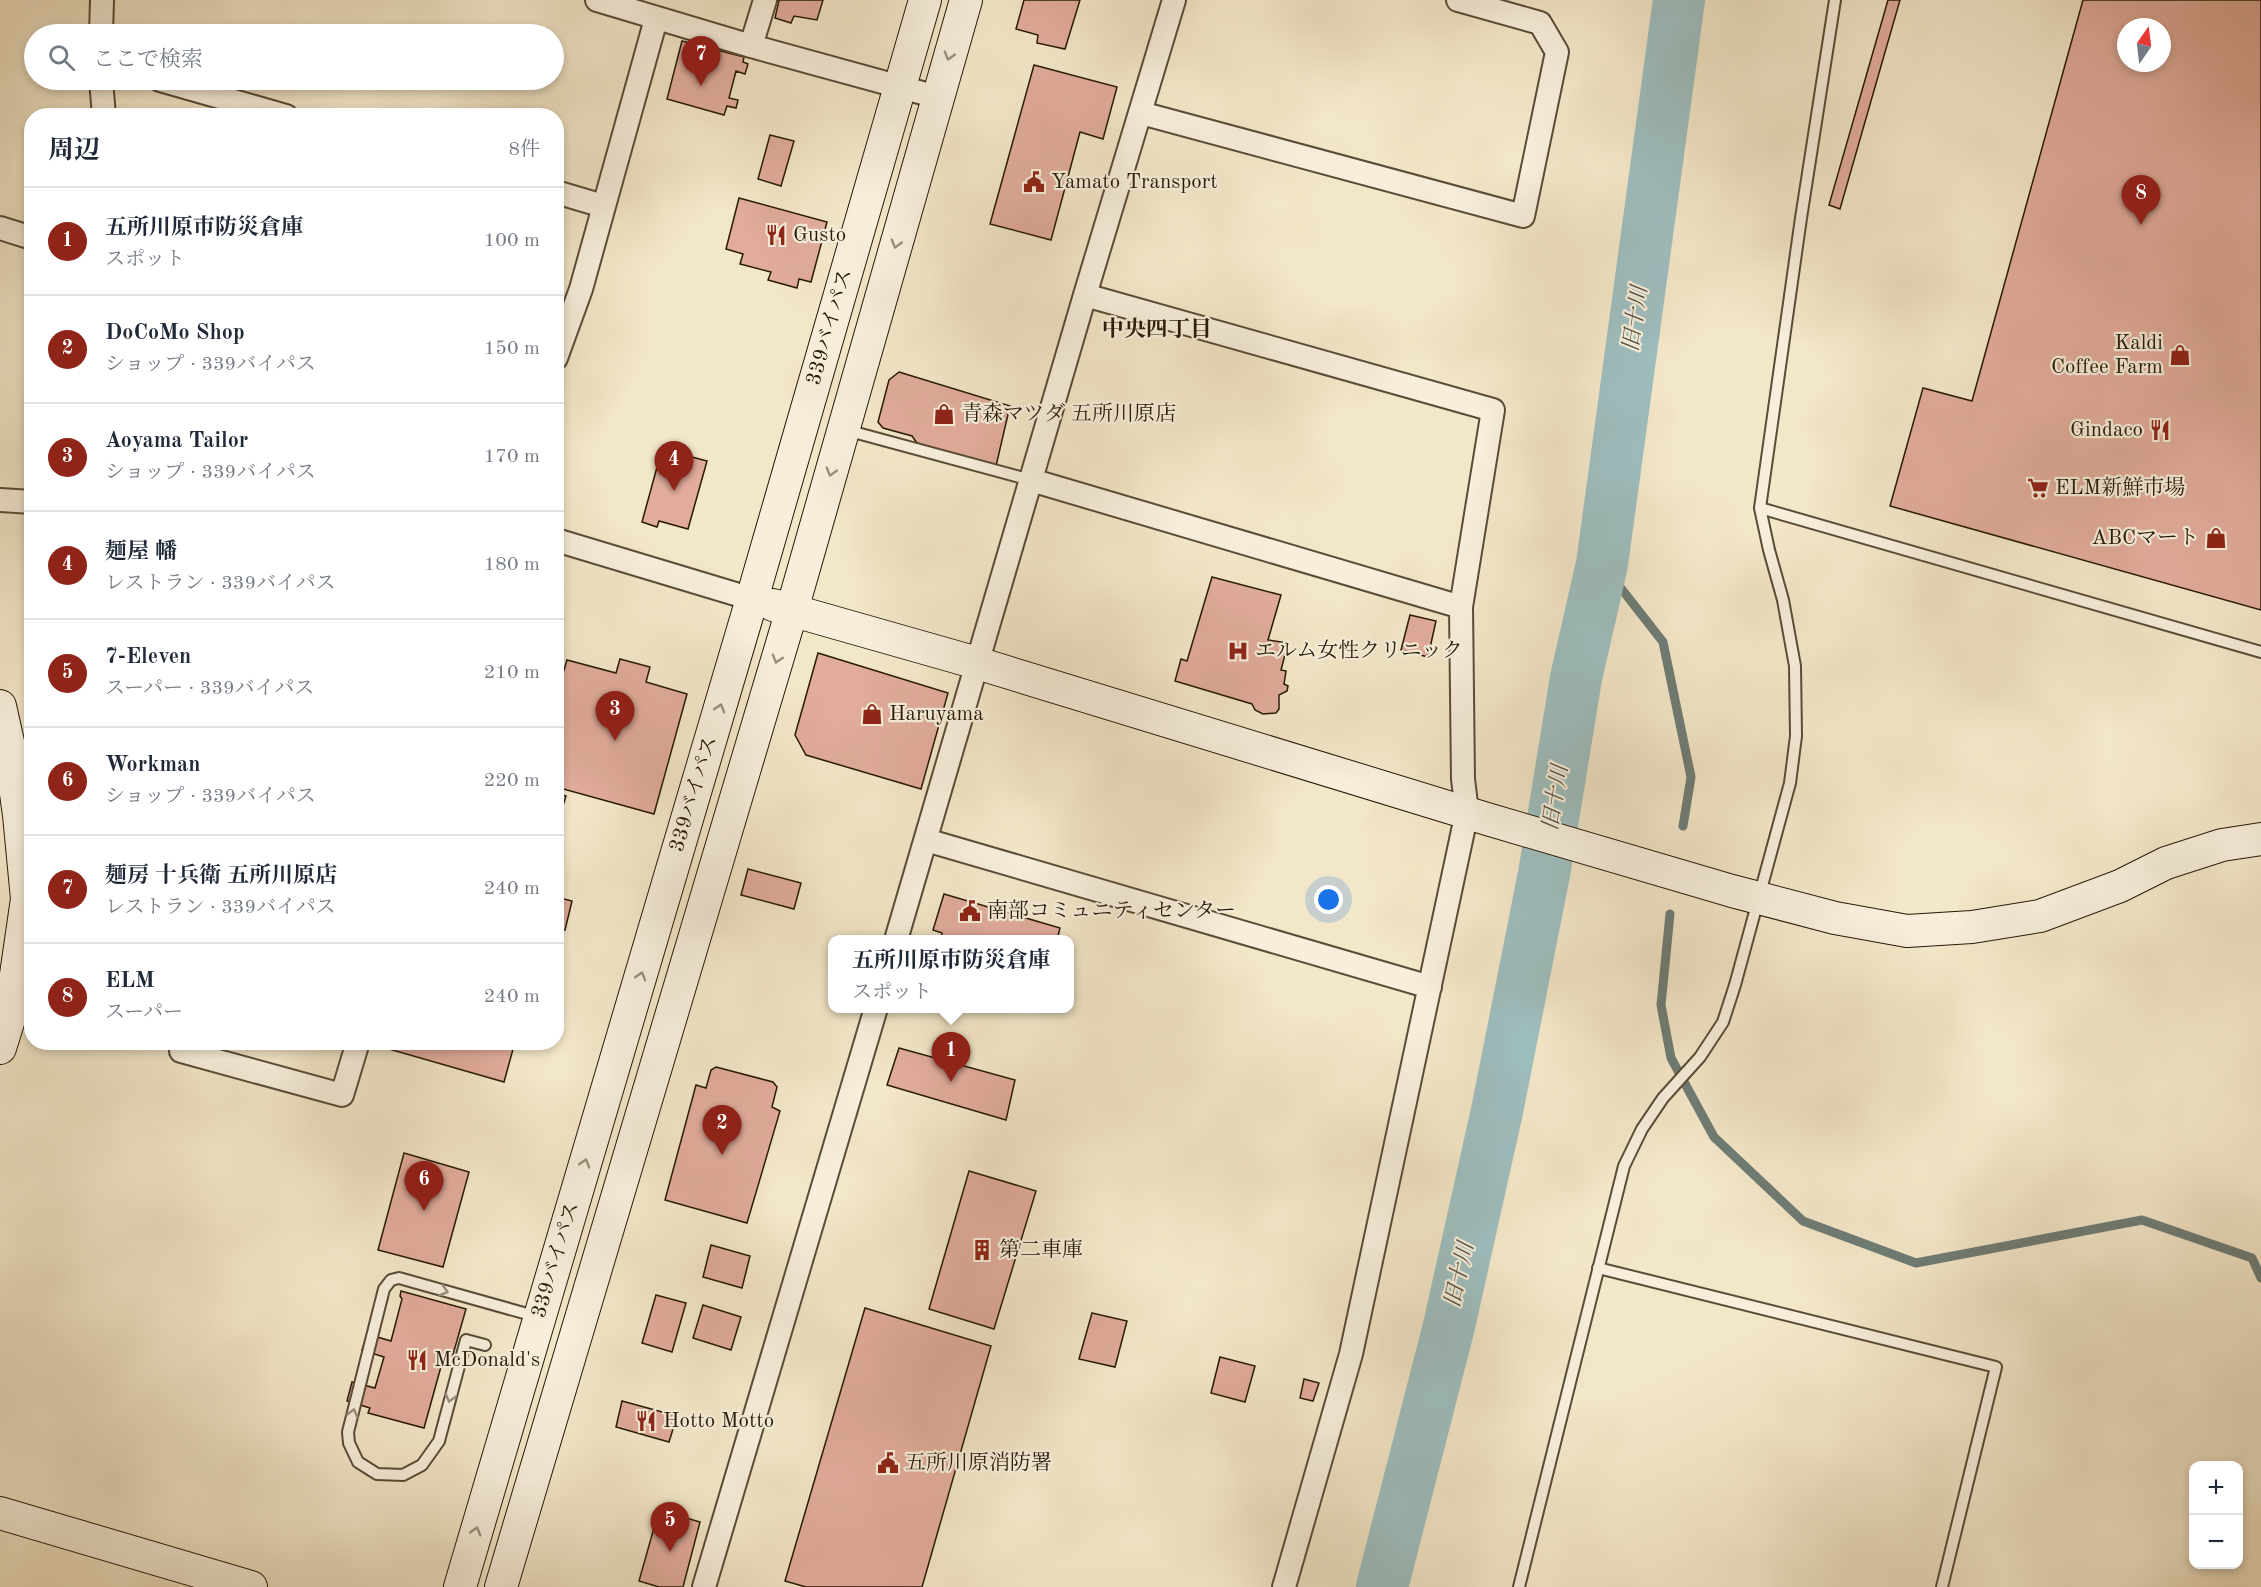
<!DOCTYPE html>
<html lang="ja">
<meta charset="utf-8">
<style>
:root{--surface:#fff;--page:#f6f6f7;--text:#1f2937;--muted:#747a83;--line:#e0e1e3;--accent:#8f2418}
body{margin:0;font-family:"Old Standard TT","Noto Serif JP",serif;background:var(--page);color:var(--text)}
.controls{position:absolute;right:18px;bottom:18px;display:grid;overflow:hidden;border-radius:12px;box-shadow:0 3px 9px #0003}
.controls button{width:54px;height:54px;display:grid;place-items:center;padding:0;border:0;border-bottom:2px solid var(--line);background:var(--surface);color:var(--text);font:30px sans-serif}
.compass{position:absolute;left:2117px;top:18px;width:54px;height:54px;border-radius:50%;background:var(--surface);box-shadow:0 3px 9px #0003;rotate:14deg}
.you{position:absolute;left:1329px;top:900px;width:21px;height:21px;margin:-15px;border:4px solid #fff;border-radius:50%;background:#1a73e8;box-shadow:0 0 0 9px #1a73e833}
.badge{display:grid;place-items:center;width:39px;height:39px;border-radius:50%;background:var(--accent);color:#fff;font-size:20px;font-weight:700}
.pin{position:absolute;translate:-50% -50px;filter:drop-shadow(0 2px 3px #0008)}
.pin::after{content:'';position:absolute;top:32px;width:21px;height:18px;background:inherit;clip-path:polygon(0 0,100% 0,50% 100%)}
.popup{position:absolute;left:828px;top:935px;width:246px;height:78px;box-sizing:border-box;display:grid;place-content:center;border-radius:12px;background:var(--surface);filter:drop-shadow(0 2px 4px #0005);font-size:20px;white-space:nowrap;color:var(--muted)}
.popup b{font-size:22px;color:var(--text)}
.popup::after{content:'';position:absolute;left:50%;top:100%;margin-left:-12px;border:12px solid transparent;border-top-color:var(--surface)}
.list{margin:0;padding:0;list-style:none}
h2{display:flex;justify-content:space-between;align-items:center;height:78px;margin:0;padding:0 24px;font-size:26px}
h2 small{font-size:20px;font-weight:400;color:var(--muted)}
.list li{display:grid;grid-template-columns:39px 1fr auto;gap:18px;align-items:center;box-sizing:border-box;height:108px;padding:0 24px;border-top:2px solid var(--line)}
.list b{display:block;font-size:22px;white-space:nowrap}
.list p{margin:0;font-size:20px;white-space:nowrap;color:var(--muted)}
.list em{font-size:20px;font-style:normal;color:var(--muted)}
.icon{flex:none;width:33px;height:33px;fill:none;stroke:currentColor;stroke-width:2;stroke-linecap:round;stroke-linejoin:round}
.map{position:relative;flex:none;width:2261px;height:1587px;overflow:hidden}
.search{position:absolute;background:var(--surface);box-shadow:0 3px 9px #0003;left:24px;top:24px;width:540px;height:66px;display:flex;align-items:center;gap:15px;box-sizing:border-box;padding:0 21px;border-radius:33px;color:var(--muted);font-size:22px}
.panel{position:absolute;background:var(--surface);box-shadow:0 3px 9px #0003;left:24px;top:108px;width:540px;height:942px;border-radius:24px}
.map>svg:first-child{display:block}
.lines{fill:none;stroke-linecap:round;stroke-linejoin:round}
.stream{stroke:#6e7c75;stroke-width:9}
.river{stroke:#9ebebf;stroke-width:52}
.building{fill:#e1ac9c;stroke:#271906;stroke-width:1.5;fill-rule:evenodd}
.lane-casing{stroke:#5a4c37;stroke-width:14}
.street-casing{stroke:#5a4c37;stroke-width:26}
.secondary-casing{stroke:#271906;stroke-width:34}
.lane{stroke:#f7efdc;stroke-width:10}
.street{stroke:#f7efdc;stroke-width:22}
.secondary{stroke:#f7efdc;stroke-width:32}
.oneway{stroke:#998f7c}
.labels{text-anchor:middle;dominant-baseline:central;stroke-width:4.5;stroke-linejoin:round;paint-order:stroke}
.poi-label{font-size:21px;fill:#271906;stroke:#f7efdc;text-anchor:start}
.street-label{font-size:21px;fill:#271906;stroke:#f7efdc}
.water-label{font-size:22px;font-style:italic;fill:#515347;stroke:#f7efdc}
.neighbourhood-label{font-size:22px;font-weight:bold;fill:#271906;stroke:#f7efdc}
</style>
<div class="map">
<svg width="2261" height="1587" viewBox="0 0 2261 1587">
<rect width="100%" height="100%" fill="#f3e7c9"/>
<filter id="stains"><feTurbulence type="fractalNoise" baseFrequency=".00333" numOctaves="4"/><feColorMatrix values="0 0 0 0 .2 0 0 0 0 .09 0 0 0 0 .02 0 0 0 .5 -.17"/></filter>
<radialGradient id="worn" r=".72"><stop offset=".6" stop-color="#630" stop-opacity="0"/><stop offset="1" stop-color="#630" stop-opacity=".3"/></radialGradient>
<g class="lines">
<path class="stream" d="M 1602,564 L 1663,642 L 1691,777 L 1683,826
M 1670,914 L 1661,1005 L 1671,1058 L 1714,1137 L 1803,1221 L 1916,1263 L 2142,1220 L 2252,1258 L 2261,1278"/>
<path class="river" d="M 1382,1587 L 1449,1326 L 1497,1111 L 1544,874 L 1576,678 L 1602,564 L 1679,0"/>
</g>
<path class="building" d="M 779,0 L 823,0 L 817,20 L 794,16 L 791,23 L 775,18 Z
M 1024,0 L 1080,0 L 1065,49 L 1037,43 L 1038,35 L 1016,29 Z
M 1888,0 L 1900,0 L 1840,209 L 1829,205 Z
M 2083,0 L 2261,0 L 2261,610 L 1890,506 L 1923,388 L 1972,401 ZM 2126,27 L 2162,27 L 2162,63 L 2126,63 Z
M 682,41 L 744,57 L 743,62 L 748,64 L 745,74 L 736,71 L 729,98 L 738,100 L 736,108 L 727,106 L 724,115 L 667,99 Z
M 1034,65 L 1117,87 L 1103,139 L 1080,132 L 1051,240 L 990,224 Z
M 770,135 L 794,141 L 781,186 L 758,179 Z
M 739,198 L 827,222 L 811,282 L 799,279 L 797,288 L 768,280 L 771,272 L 740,264 L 743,254 L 726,249 Z
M 899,372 L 1010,406 L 996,466 L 917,443 L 912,436 L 883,428 L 878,422 L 889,380 Z
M 662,449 L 707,461 L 688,529 L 659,521 L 657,527 L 642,522 Z
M 1212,577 L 1281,595 L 1268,640 L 1288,643 L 1281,670 L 1286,671 L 1284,684 L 1288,686 L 1287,691 L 1279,695 L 1279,709 L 1276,713 L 1263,714 L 1255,710 L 1252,704 L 1175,681 L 1181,659 L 1187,661 Z
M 1410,615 L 1436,621 L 1428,657 L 1401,650 Z
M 818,653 L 948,693 L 921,789 L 806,755 L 795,735 Z
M 620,659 L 650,667 L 646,682 L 687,694 L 654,814 L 556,787 L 556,696 L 567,660 L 616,673 Z
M 556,793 L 566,796 L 556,828 Z
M 748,869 L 801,883 L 794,909 L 741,895 Z
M 944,894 L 1060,928 L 1057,940 L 941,940 L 942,933 L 933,930 Z
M 556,897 L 572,901 L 565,930 L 556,927 Z
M 383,1042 L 515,1042 L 504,1082 L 382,1047 Z
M 899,1048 L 1015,1080 L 1006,1120 L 887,1085 Z
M 716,1067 L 773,1082 L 777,1087 L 772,1107 L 780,1111 L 747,1223 L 665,1200 L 696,1085 L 706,1088 L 711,1070 Z
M 404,1153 L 469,1172 L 443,1267 L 378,1250 Z
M 969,1171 L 1036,1191 L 994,1329 L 929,1309 Z
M 711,1245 L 750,1256 L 742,1288 L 703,1277 Z
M 401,1291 L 466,1309 L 450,1365 L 442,1363 L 424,1428 L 368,1413 L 370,1408 L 347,1401 L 352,1382 L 375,1388 L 384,1357 L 362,1350 L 367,1334 L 391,1341 L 402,1299 L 400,1296 Z
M 656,1295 L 686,1303 L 672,1352 L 642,1343 Z
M 703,1305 L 741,1317 L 731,1350 L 693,1338 Z
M 865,1308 L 991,1346 L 922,1587 L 806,1587 L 785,1581 Z
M 1092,1313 L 1127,1321 L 1115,1367 L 1079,1359 Z
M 1220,1357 L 1255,1366 L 1245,1402 L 1211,1393 Z
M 1304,1379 L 1319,1383 L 1313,1401 L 1300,1398 Z
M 622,1401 L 677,1416 L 669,1442 L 616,1427 Z
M 659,1510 L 700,1522 L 683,1587 L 659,1587 L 639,1581 Z"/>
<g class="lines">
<defs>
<path id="lane" d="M 846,430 L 1031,480
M 1760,508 L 2261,652
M 1598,1268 L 1996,1367 L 1942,1587
M 485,1345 L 466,1340 L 439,1441 L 422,1465 L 403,1475 L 377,1474 L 358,1462 L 349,1443 L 348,1432 L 384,1289 L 391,1280 L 399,1278 L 538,1317
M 1519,1587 L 1624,1166 L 1642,1129 L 1663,1098 L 1700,1057 L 1723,1022 L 1735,985 L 1790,783 L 1796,736 L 1795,666 L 1783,600 L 1769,550 L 1760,508 L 1801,218 L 1835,0"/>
<path id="street" d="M 597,0 L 751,46 L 937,97
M 101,34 L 102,0
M 751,46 L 765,0
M 101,80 L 104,116
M 160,80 L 286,116
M 1141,113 L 1523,216 L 1557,52 L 1540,23 L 1458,0
M 556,192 L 603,206
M 0,228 L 32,238
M 1085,295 L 1493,410 L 1461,607 L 1463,779 L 1467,812 L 1351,1354 L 1284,1587
M 556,358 L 581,289 L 656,19
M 1031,480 L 1461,607
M 0,500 L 32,502
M 556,540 L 752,599
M 926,840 L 1430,987
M 896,940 L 1085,295 L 1174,0
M 183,1042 L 181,1051 L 342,1095 L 358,1042
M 704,1587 L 876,1008"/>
<path id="secondary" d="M 773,605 L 977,663 L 1487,819 L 1732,891 L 1835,918 L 1907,931 L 1972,927 L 2040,916 L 2120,886 L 2166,863 L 2222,845 L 2261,839
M 0,706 L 10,751 L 19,815 L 27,899 L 10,1016 L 0,1048
M 0,1513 L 251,1587
M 460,1587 L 752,599 L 925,0
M 501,1587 L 792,610 L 966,0"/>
</defs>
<use href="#lane" class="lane-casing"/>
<use href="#street" class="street-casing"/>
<use href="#secondary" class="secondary-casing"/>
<use href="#lane" class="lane"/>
<use href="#street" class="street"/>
<use href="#secondary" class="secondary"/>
</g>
<defs><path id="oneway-chevron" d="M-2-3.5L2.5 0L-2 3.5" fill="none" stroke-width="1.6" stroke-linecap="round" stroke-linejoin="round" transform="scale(1.5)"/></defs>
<g class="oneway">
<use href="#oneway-chevron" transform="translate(949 56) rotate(106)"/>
<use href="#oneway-chevron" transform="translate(896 244) rotate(106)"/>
<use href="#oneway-chevron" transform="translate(831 472) rotate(106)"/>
<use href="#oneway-chevron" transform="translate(777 659) rotate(107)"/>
<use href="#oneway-chevron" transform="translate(720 708) rotate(-73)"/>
<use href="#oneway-chevron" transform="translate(641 976) rotate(-73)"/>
<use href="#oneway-chevron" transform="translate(585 1163) rotate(-73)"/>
<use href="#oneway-chevron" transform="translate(444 1291) rotate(16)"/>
<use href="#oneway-chevron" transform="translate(450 1398) rotate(105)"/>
<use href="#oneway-chevron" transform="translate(353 1413) rotate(-76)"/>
<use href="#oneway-chevron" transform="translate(476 1531) rotate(-74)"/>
</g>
<defs>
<symbol id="civic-bare" viewBox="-9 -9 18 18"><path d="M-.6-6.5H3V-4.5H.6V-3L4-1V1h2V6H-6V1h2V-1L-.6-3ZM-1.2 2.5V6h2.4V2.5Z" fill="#8f2418" stroke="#f7efdc" stroke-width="2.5" paint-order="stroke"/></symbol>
<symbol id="restaurant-bare" viewBox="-9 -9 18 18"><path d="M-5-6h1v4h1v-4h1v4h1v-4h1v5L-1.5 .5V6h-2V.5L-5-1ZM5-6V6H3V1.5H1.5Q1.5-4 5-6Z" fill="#8f2418" stroke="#f7efdc" stroke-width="2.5" paint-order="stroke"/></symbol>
<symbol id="shop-bare" viewBox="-9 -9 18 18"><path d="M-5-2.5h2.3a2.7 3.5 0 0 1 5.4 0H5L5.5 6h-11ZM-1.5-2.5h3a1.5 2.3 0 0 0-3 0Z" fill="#8f2418" stroke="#f7efdc" stroke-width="2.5" paint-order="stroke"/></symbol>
<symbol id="supermarket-bare" viewBox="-9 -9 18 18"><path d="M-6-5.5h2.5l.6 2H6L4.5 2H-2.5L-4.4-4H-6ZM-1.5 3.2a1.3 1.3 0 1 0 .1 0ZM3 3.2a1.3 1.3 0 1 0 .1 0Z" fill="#8f2418" stroke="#f7efdc" stroke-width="2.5" paint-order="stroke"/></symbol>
<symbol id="hospital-bare" viewBox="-9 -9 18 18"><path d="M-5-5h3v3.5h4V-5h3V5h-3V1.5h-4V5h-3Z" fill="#8f2418" stroke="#f7efdc" stroke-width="2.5" paint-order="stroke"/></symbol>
<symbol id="building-bare" viewBox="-9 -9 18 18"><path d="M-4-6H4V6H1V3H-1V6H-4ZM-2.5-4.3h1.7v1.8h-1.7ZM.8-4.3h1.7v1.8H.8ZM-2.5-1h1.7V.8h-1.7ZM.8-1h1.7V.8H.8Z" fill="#8f2418" stroke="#f7efdc" stroke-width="2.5" paint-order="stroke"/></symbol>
</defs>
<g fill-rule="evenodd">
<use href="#civic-bare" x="1019" y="167" width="30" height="30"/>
<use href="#restaurant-bare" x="761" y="220" width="30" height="30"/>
<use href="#shop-bare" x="2165" y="340" width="30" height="30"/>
<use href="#shop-bare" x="929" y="399" width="30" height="30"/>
<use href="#restaurant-bare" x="2145" y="415" width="30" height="30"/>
<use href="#supermarket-bare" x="2023" y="473" width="30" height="30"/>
<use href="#shop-bare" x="2201" y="523" width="30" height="30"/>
<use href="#hospital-bare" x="1223" y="636" width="30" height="30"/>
<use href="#shop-bare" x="857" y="699" width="30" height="30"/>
<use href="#civic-bare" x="955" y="896" width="30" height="30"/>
<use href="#building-bare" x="967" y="1235" width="30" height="30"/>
<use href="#restaurant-bare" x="402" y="1345" width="30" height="30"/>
<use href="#restaurant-bare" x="631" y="1406" width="30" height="30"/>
<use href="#civic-bare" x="873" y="1448" width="30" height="30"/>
</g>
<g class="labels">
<g class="poi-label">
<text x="1051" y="182">Yamato Transport</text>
<text x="793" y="235">Gusto</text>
<text x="2163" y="343" text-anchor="end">Kaldi<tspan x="2163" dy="24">Coffee Farm</tspan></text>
<text x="961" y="414">青森マツダ 五所川原店</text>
<text x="2143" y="430" text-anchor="end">Gindaco</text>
<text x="2055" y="488">ELM新鮮市場</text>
<text x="2199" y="538" text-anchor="end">ABCマート</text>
<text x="1255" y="651">エルム女性クリニック</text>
<text x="889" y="714">Haruyama</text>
<text x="987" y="911">南部コミュニティセンター</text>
<text x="999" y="1250">第二車庫</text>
<text x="434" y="1360">McDonald's</text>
<text x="663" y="1421">Hotto Motto</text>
<text x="905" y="1463">五所川原消防署</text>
</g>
<g class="street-label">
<text transform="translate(830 327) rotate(-74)">339バイパス</text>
<text transform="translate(694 794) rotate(-73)">339バイパス</text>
<text transform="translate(556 1260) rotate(-73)">339バイパス</text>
</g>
<g class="water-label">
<text transform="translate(1636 319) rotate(-82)">旧十川</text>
<text transform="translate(1556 798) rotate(-81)">旧十川</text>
<text transform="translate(1460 1275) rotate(-77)">旧十川</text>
</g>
<g class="neighbourhood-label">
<text x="1157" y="330">中央四丁目</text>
</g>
</g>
<rect width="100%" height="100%" filter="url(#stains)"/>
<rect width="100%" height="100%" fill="url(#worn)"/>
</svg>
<div class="controls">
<button>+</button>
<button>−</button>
</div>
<svg class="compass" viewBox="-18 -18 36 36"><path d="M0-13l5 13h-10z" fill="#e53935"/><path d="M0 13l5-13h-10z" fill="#747a83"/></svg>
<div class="you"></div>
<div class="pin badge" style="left:951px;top:1082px">1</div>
<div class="popup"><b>五所川原市防災倉庫</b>スポット</div>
<div class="pin badge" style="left:722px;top:1155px">2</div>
<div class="pin badge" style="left:615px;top:741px">3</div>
<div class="pin badge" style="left:674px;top:491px">4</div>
<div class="pin badge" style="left:670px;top:1552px">5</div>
<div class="pin badge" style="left:424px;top:1211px">6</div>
<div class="pin badge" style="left:701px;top:86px">7</div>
<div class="pin badge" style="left:2141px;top:225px">8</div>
<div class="search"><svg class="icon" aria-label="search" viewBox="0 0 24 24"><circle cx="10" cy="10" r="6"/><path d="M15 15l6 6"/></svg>ここで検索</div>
<section class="panel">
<h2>周辺<small>8件</small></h2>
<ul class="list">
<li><span class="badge">1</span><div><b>五所川原市防災倉庫</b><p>スポット</p></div><em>100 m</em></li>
<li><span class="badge">2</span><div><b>DoCoMo Shop</b><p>ショップ · 339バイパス</p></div><em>150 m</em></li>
<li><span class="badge">3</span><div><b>Aoyama Tailor</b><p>ショップ · 339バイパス</p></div><em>170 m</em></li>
<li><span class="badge">4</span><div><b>麺屋 幡</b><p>レストラン · 339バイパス</p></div><em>180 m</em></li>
<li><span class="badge">5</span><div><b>7-Eleven</b><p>スーパー · 339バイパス</p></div><em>210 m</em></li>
<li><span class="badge">6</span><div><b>Workman</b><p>ショップ · 339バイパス</p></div><em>220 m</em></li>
<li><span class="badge">7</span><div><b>麺房 十兵衛 五所川原店</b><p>レストラン · 339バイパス</p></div><em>240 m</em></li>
<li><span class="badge">8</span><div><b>ELM</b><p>スーパー</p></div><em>240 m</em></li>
</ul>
</section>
</div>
